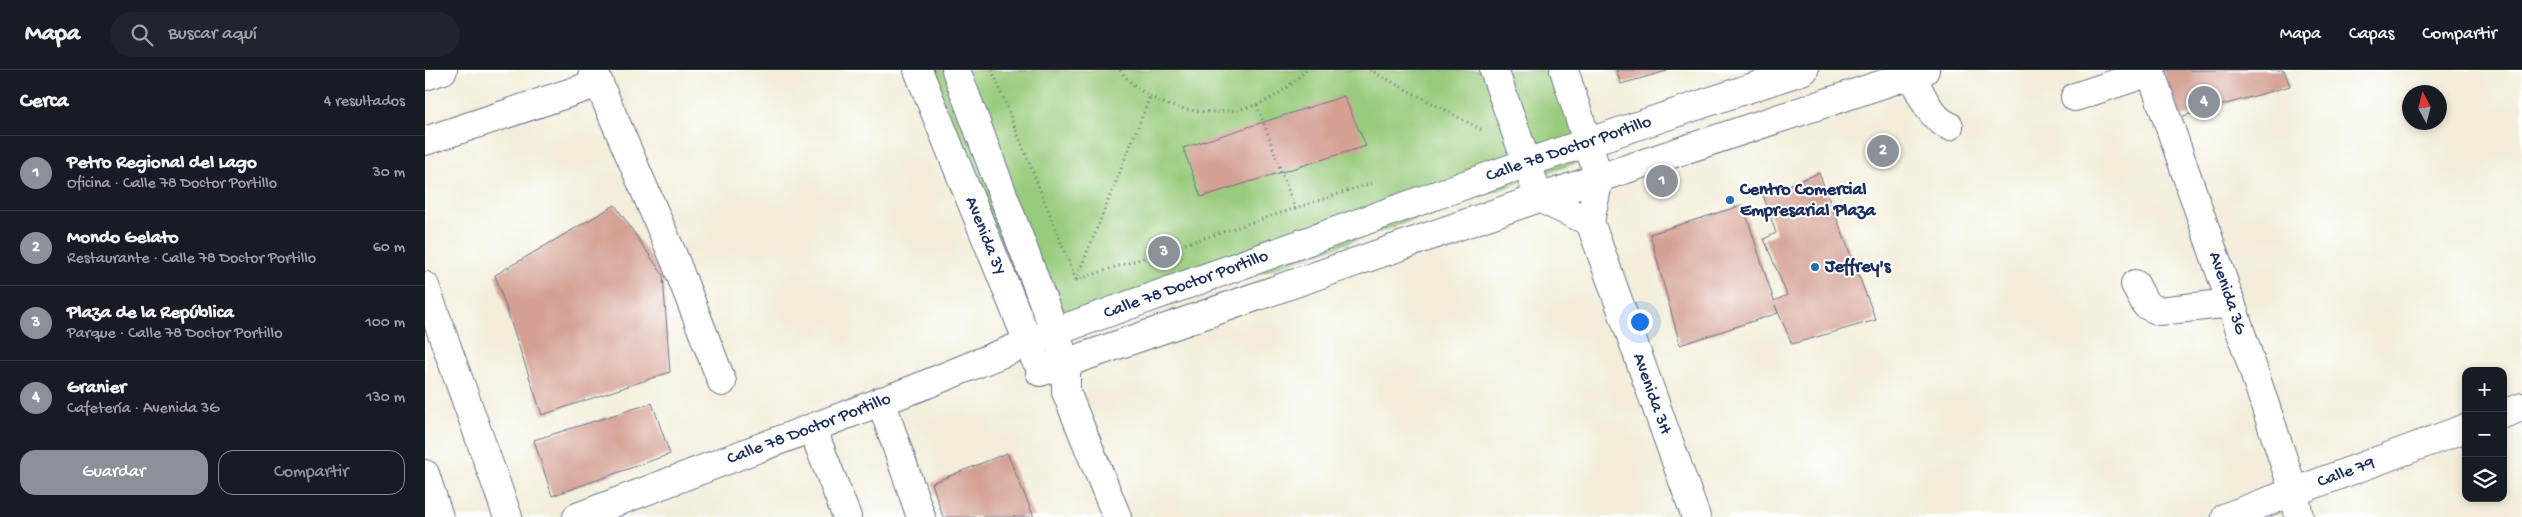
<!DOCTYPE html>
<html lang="es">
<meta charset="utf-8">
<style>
:root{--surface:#171b24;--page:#20242c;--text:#f1f3f6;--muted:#9ea1a6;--line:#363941;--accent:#8c9099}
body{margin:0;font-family:"Gochi Hand",sans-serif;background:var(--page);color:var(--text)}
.controls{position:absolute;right:15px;bottom:15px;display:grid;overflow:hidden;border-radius:10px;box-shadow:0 2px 8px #0003}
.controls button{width:45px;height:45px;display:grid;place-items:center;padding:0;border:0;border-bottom:1px solid var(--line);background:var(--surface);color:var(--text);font:25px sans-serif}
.compass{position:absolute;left:1977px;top:15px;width:45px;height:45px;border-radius:50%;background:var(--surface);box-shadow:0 2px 8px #0003;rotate:353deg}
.you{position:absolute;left:1214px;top:251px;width:18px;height:18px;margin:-12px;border:4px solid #fff;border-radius:50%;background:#1a73e8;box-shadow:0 0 0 8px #1a73e833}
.badge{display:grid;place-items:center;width:32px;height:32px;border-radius:50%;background:var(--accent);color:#fff;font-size:16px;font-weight:700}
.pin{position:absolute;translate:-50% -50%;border:2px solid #fff;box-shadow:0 1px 5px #0006}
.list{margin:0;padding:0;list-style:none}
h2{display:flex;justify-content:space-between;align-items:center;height:65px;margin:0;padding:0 20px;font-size:21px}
h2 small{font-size:16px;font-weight:400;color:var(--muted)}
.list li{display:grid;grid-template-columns:32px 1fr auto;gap:15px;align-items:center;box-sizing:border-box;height:75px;padding:0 20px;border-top:1px solid var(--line)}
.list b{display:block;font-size:19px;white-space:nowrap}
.list p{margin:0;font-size:16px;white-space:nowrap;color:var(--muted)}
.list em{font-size:16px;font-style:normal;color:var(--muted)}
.actions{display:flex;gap:10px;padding:15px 20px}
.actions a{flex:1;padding:11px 0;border:1px solid var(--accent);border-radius:15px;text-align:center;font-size:18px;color:var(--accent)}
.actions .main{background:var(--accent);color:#fff}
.icon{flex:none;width:28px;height:28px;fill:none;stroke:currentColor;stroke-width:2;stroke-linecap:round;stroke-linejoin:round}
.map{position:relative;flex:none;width:2097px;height:447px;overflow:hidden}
header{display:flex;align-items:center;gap:30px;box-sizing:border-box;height:70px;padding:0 25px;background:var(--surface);border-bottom:1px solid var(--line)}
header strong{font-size:24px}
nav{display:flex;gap:28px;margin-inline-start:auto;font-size:18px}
.search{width:350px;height:45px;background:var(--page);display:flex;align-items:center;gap:12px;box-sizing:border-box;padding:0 18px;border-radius:28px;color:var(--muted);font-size:19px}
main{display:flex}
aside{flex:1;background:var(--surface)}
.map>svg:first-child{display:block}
.park{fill:#99cb7b;stroke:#5a7d6c}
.building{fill:#d4a093}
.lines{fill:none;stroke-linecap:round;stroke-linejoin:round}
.minor-casing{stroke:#677289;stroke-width:30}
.path{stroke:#677289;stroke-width:3;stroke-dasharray:1 4;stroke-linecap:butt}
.minor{stroke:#fff;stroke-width:28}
.poi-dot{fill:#1f6fb2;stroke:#fff;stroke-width:2}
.labels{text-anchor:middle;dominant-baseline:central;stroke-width:4;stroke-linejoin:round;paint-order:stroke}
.street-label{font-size:18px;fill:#1b2f5e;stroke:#fff}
.poi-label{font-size:18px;font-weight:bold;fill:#1b2f5e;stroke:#fff;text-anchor:start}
</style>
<header>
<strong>Mapa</strong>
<div class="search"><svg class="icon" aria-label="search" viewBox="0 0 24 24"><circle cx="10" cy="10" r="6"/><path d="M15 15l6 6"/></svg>Buscar aquí</div>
<nav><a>Mapa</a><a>Capas</a><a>Compartir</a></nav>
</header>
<main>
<aside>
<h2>Cerca<small>4 resultados</small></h2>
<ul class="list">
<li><span class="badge">1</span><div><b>Petro Regional del Lago</b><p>Oficina · Calle 78 Doctor Portillo</p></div><em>30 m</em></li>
<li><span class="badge">2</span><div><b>Mondo Gelato</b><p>Restaurante · Calle 78 Doctor Portillo</p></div><em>60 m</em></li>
<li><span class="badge">3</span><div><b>Plaza de la República</b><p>Parque · Calle 78 Doctor Portillo</p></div><em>100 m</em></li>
<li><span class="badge">4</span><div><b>Granier</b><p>Cafetería · Avenida 3G</p></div><em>130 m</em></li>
</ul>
<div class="actions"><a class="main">Guardar</a><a>Compartir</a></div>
</aside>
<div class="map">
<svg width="2097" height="447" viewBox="0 0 2097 447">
<rect width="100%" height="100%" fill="#fff"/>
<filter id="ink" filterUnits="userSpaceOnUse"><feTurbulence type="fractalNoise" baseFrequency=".02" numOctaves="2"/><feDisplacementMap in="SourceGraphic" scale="10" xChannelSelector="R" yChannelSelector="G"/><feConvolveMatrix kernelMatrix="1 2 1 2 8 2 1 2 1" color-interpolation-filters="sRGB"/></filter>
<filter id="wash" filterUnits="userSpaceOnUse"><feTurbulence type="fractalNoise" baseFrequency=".0096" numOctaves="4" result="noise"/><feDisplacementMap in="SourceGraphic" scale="20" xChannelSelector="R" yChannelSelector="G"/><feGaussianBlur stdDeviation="1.12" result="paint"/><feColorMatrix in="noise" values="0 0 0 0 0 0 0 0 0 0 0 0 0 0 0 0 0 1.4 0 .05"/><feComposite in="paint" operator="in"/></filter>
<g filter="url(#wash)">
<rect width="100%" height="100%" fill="#f3eeda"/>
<path class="park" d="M 506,0 L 1146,0 L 1173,85 L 620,278 Z"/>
<g id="blocks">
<path class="building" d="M 1191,0 L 1242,0 L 1242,1 L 1196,14 Z
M 1737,0 L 1859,0 L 1865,16 L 1755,47 Z
M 919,26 L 941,76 L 776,127 L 758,78 Z
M 1394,103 L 1451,250 L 1367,274 L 1350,235 L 1353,243 L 1255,275 L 1225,164 L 1318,135 L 1349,231 L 1362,225 L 1339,169 L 1351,163 L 1338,125 Z
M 190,135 L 238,205 L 245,302 L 117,345 L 70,205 Z
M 227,333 L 245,384 L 127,426 L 109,370 Z
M 582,383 L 609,447 L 518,447 L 507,413 Z"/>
</g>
</g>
<g filter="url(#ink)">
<use href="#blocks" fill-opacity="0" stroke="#677289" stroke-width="1"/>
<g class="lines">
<defs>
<g id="minor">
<path d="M 168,0 L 249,188 L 297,312"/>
<path id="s1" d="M 493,0 L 610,289"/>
<path d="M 531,0 L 641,292 L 641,322 L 692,447"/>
<path d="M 1069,0 L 1114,128 L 1165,152"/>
<path id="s2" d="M 1139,0 L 1174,108 L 1165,152 L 1271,447"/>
<path id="s3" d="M 1725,0 L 1806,233 L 1869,422 L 1874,447"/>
<path d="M 1486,4 C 1496,23 1504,47 1524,56"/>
<path d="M 0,6 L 18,0"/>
<path d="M 1650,27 L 1725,2"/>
<path d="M 0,71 L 174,13"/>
<path d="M 1710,214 L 1721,235 L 1734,241 L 1806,233"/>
<path d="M 0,216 L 83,447"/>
<path d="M 615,302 L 1114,128 L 1500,0"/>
<path d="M 456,331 L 496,447"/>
<path d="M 2078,344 L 2097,337"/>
<path d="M 387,358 L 422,447"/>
<path d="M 0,404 L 14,447"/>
<path id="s4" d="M 152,447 L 492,318 L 629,262 L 1101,93 L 1379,0"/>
<path id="s5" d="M 1801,447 L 2041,358"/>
</g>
</defs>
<use href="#minor" class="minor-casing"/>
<path class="path" d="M 567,0 L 651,210
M 695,0 C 725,41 785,50 831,35 C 850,29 867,14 881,0
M 945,0 L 1059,61
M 832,35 L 870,139
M 651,210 L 947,113
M 651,210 L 725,27"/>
<use href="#minor" class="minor"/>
</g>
</g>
<g class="poi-dot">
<circle cx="1305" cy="130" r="5"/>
<circle cx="1390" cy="197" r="5"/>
</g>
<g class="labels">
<g class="street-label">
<text stroke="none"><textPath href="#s4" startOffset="1058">Calle 78 Doctor Portillo</textPath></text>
<text stroke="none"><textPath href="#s1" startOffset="179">Avenida 3Y</textPath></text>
<text stroke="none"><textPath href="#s4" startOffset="652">Calle 78 Doctor Portillo</textPath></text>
<text stroke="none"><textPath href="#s3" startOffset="236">Avenida 3G</textPath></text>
<text stroke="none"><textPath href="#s2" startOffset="341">Avenida 3H</textPath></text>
<text stroke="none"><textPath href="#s4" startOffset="248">Calle 78 Doctor Portillo</textPath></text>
<text stroke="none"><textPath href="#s5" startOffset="128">Calle 79</textPath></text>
</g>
<g class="poi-label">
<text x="1315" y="120">Centro Comercial<tspan x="1315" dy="21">Empresarial Plaza</tspan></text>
<text x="1400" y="197">Jeffrey's</text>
</g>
</g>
</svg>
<div class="controls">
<button>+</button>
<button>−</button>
<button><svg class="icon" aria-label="layers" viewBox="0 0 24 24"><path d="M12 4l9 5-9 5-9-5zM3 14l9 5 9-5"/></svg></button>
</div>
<svg class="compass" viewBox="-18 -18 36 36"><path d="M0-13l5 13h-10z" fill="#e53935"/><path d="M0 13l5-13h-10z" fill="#9ea1a6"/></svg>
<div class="you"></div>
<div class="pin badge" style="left:1237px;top:111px">1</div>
<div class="pin badge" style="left:1458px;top:81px">2</div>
<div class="pin badge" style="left:739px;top:182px">3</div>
<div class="pin badge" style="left:1779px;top:32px">4</div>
</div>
</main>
